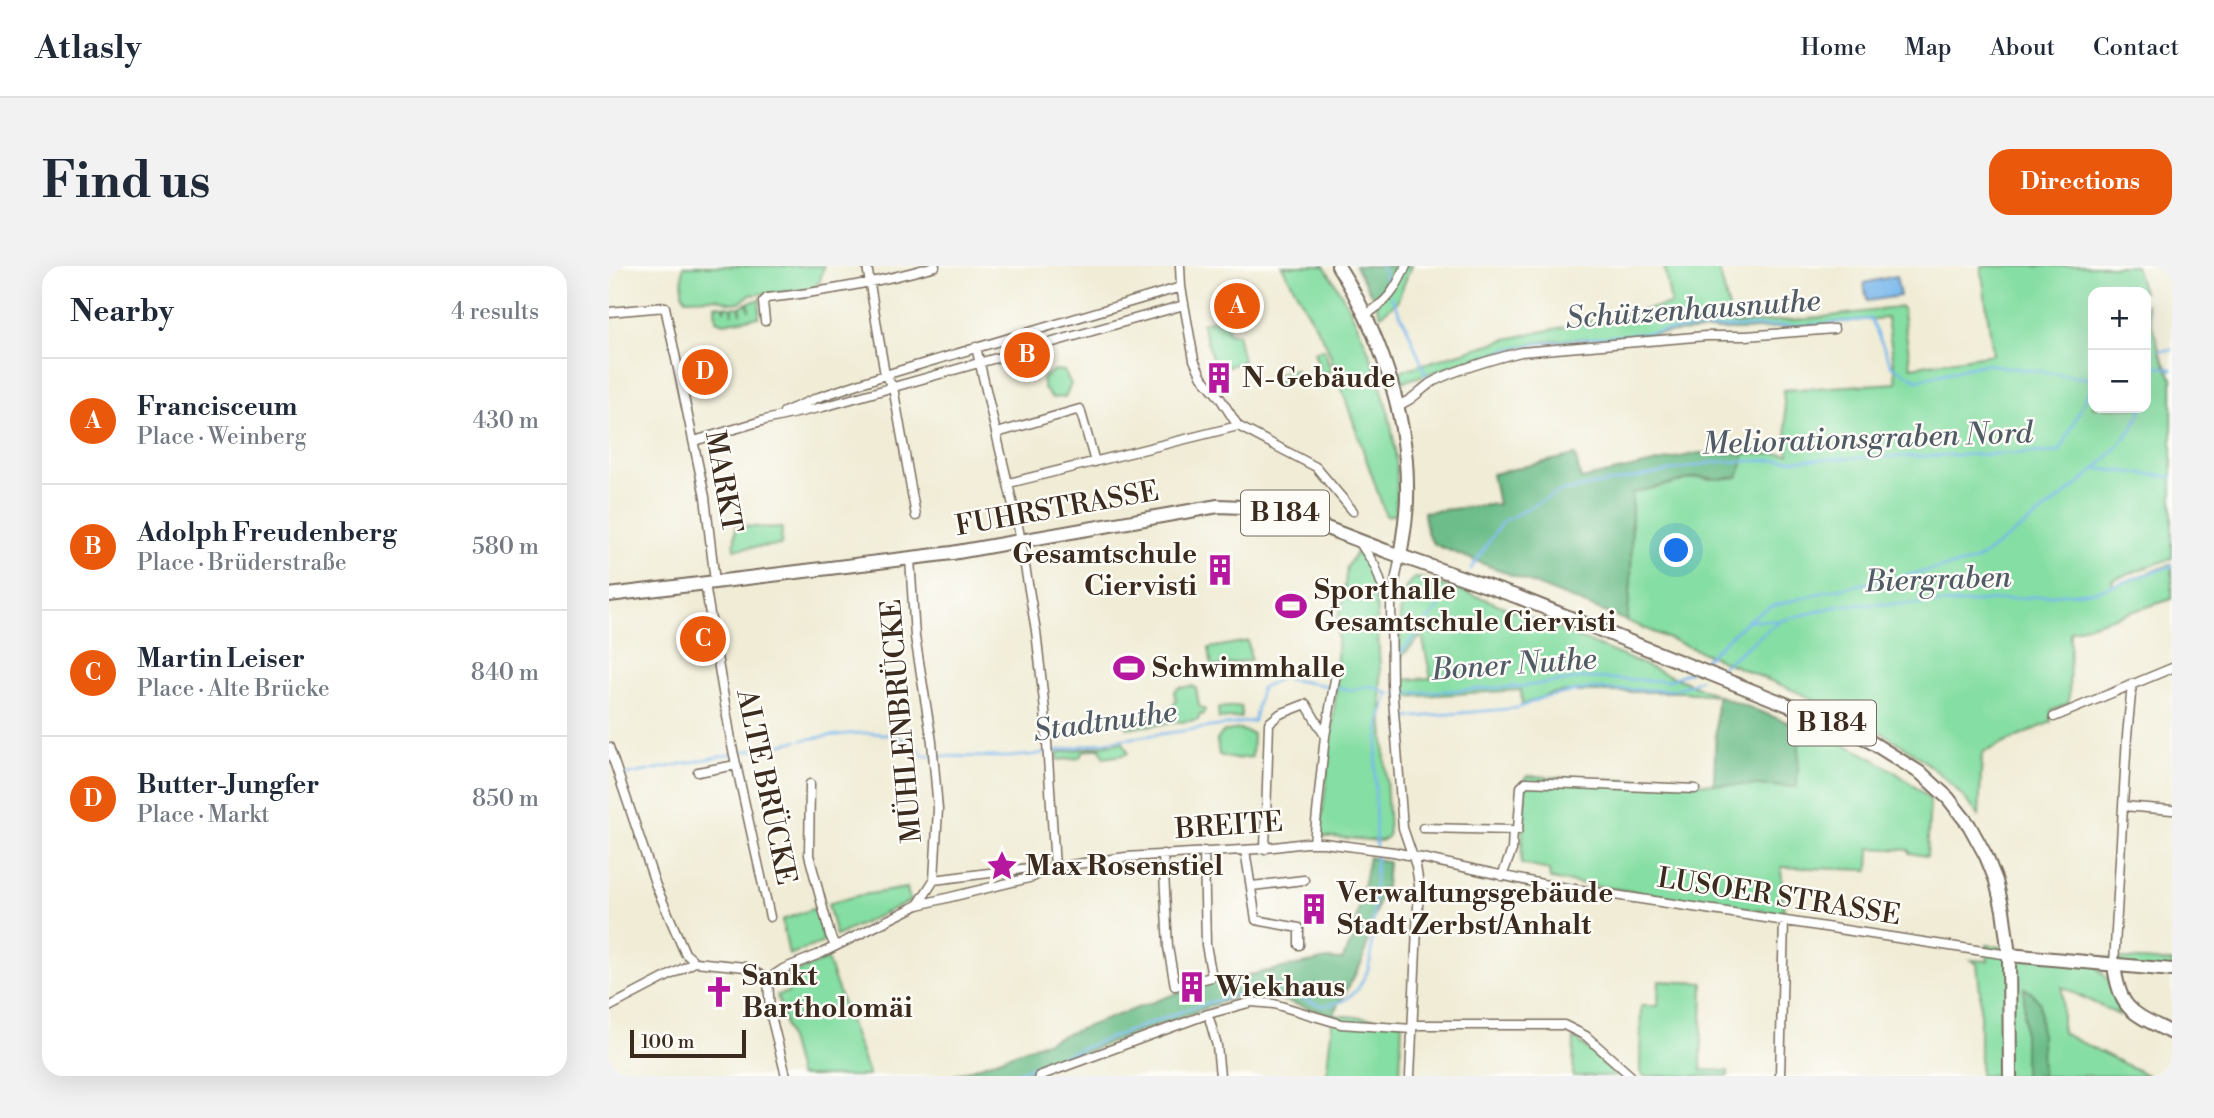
<!DOCTYPE html>
<meta charset="utf-8">
<style>
:root{--surface:#fff;--page:#f2f2f3;--text:#1f2937;--muted:#747a83;--line:#e0e1e3;--accent:#ea580c}
body{margin:0;font-family:"Libre Bodoni",serif;background:var(--page);color:var(--text)}
.controls{position:absolute;right:21px;top:21px;display:grid;overflow:hidden;border-radius:14px;box-shadow:0 7px 28px #0002}
.controls button{width:63px;height:63px;display:grid;place-items:center;padding:0;border:0;border-bottom:2px solid var(--line);background:var(--surface);color:var(--text);font:35px sans-serif}
.scale{position:absolute;left:21px;bottom:18px;width:116px;box-sizing:border-box;padding-left:7px;border:4px solid #3b2a1e;border-top:0;font-size:19px;line-height:24px;white-space:nowrap;color:#3b2a1e;-webkit-text-stroke:5px #fdfcf7;paint-order:stroke}
.you{position:absolute;left:1068px;top:285px;width:24px;height:24px;margin:-18px;border:5px solid #fff;border-radius:50%;background:#1a73e8;box-shadow:0 0 0 10px #1a73e833}
.badge{display:grid;place-items:center;width:46px;height:46px;border-radius:50%;background:var(--accent);color:#fff;font-size:23px;font-weight:700}
.pin{position:absolute;translate:-50% -50%;border:4px solid #fff;box-shadow:0 2px 7px #0006}
.list{margin:0;padding:0;list-style:none}
h2{display:flex;justify-content:space-between;align-items:center;height:91px;margin:0;padding:0 28px;font-size:30px}
h2 small{font-size:23px;font-weight:400;color:var(--muted)}
.list li{display:grid;grid-template-columns:46px 1fr auto;gap:21px;align-items:center;box-sizing:border-box;height:126px;padding:0 28px;border-top:2px solid var(--line)}
.list b{display:block;font-size:26px;white-space:nowrap}
.list p{margin:0;font-size:23px;white-space:nowrap;color:var(--muted)}
.list em{font-size:23px;font-style:normal;color:var(--muted)}
.map{position:relative;flex:none;width:1563px;height:810px;overflow:hidden;border-radius:21px}
header{display:flex;align-items:center;gap:42px;box-sizing:border-box;height:98px;padding:0 35px;background:var(--surface);border-bottom:2px solid var(--line)}
header strong{font-size:33px}
nav{display:flex;gap:38px;margin-inline-start:auto;font-size:24px}
.intro{display:flex;align-items:center;justify-content:space-between;box-sizing:border-box;height:168px;padding:0 42px}
h1{margin:0;font-size:49px}
.button{padding:18px 32px;border-radius:21px;background:var(--accent);color:#fff;font-size:24px;font-weight:700}
main{display:flex;gap:42px;padding:0 42px}
aside{flex:1;background:var(--surface);border-radius:21px;box-shadow:0 7px 28px #0002}
.map>svg:first-child{display:block}
.green{fill:#85dea3;stroke:#608460;stroke-width:2}
.forest{fill:#6cbd89;stroke:#547454;stroke-width:2}
.water{fill:#78b7ec;stroke:#5a7085;stroke-width:2}
.lines{fill:none;stroke-linecap:round;stroke-linejoin:round}
.stream{stroke:#78b7ec;stroke-width:2.5}
.street-casing{stroke:#7a6e5e;stroke-width:11}
.secondary-casing{stroke:#7a6e5e;stroke-width:16}
.primary-casing{stroke:#7a6e5e;stroke-width:16}
.street{stroke:#fff;stroke-width:8}
.secondary{stroke:#fff;stroke-width:12}
.primary{stroke:#fff;stroke-width:12}
.labels{text-anchor:middle;dominant-baseline:central;stroke-width:5;stroke-linejoin:round;paint-order:stroke}
.shield{fill:#fdfcf7;stroke:#75695f;stroke-width:2}
.shield-label{font-size:26px;font-weight:bold;fill:#3b2a1e}
.poi-label{font-size:28px;font-weight:bold;fill:#3b2a1e;stroke:#fdfcf7;text-anchor:start}
.street-label{font-size:28px;fill:#3b2a1e;stroke:#fdfcf7}
.water-label{font-size:30px;font-style:italic;fill:#505b66;stroke:#fdfcf7}
</style>
<header>
<strong>Atlasly</strong>
<nav><a>Home</a><a>Map</a><a>About</a><a>Contact</a></nav>
</header>
<div class="intro"><h1>Find us</h1><a class="button">Directions</a></div>
<main>
<aside>
<h2>Nearby<small>4 results</small></h2>
<ul class="list">
<li><span class="badge">A</span><div><b>Francisceum</b><p>Place · Weinberg</p></div><em>430 m</em></li>
<li><span class="badge">B</span><div><b>Adolph Freudenberg</b><p>Place · Brüderstraße</p></div><em>580 m</em></li>
<li><span class="badge">C</span><div><b>Martin Leiser</b><p>Place · Alte Brücke</p></div><em>840 m</em></li>
<li><span class="badge">D</span><div><b>Butter-Jungfer</b><p>Place · Markt</p></div><em>850 m</em></li>
</ul>
</aside>
<div class="map">
<svg width="1563" height="810" viewBox="0 0 1563 810">
<rect width="100%" height="100%" fill="#fdfcf7"/>
<filter id="ink" filterUnits="userSpaceOnUse"><feTurbulence type="fractalNoise" baseFrequency=".0143" numOctaves="2"/><feDisplacementMap in="SourceGraphic" scale="14" xChannelSelector="R" yChannelSelector="G"/><feConvolveMatrix kernelMatrix="1 2 1 2 8 2 1 2 1" color-interpolation-filters="sRGB"/></filter>
<filter id="wash" filterUnits="userSpaceOnUse"><feTurbulence type="fractalNoise" baseFrequency=".00686" numOctaves="4" result="noise"/><feDisplacementMap in="SourceGraphic" scale="28" xChannelSelector="R" yChannelSelector="G"/><feGaussianBlur stdDeviation="1.57" result="paint"/><feColorMatrix in="noise" values="0 0 0 0 0 0 0 0 0 0 0 0 0 0 0 0 0 1.4 0 .05"/><feComposite in="paint" operator="in"/></filter>
<g filter="url(#wash)">
<rect width="100%" height="100%" fill="#f0ecd6"/>
<path class="green" d="M 74,0 L 215,0 L 211,15 L 204,23 L 141,29 L 131,36 L 122,37 L 107,32 L 77,33 L 73,27 Z
M 673,0 L 715,0 C 760,67 797,167 786,248 L 777,250 L 718,80 Z
M 787,0 L 802,0 L 788,36 L 772,49 L 766,35 L 773,31 L 789,6 Z
M 1055,0 L 1109,0 L 1124,58 L 1198,53 L 1293,41 L 1302,101 L 1384,88 L 1372,0 L 1526,0 L 1534,26 L 1484,26 L 1484,142 L 1537,142 L 1537,36 L 1551,87 L 1563,112 L 1563,292 L 1503,314 L 1504,320 L 1563,298 L 1563,333 L 1461,365 L 1460,437 L 1442,445 L 1442,456 L 1373,487 L 1370,550 C 1315,478 1242,449 1162,415 C 1114,395 1066,375 1018,355 L 1022,316 L 1023,227 L 1089,211 L 1098,213 L 1128,211 L 1136,187 L 1180,188 L 1174,124 L 1288,117 L 1278,52 L 1137,64 L 1097,64 L 938,75 L 899,83 L 793,116 L 791,105 L 898,73 L 1062,38 Z
M 151,34 L 150,51 L 114,57 L 107,54 L 106,39 L 114,40 L 115,45 L 116,40 L 122,41 L 123,48 L 124,41 L 130,41 L 132,48 L 132,40 L 138,37 L 140,45 L 140,36 Z
M 615,52 L 620,68 L 628,67 L 634,95 L 615,102 L 610,96 L 605,99 L 593,57 Z
M 715,83 L 722,105 L 712,108 L 705,86 Z
M 445,104 L 455,105 L 462,118 L 456,131 L 443,132 L 435,123 L 433,113 Z
M 687,104 L 690,114 L 670,119 L 667,109 Z
M 127,260 L 173,262 L 172,279 L 125,283 Z
M 747,286 C 761,297 765,315 767,332 L 780,566 L 778,571 L 772,575 L 711,570 L 727,427 L 729,351 L 734,335 L 738,301 Z
M 806,312 L 815,313 L 876,333 L 1108,429 L 1073,426 L 954,426 L 942,428 L 913,439 L 912,424 L 794,431 L 792,414 L 822,412 L 813,369 L 791,392 C 791,372 786,323 806,312 Z
M 639,375 L 642,394 L 603,401 L 600,382 Z
M 584,420 L 587,422 L 590,440 L 596,444 L 594,449 L 591,448 L 589,454 L 518,462 L 517,453 L 559,446 L 567,435 L 565,426 L 569,422 Z
M 632,440 L 633,451 L 610,453 L 609,442 Z
M 1191,461 C 1239,477 1284,499 1321,534 L 1318,590 L 1300,587 L 1300,584 L 1261,582 L 1260,604 L 1172,601 L 1175,648 L 941,613 L 940,604 L 912,598 L 917,510 L 1187,521 Z
M 629,463 L 644,468 L 643,491 L 625,493 L 610,489 L 608,474 L 614,466 Z
M 514,476 L 519,487 C 513,491 503,490 495,492 L 491,482 L 475,485 L 470,492 L 449,494 L 448,487 Z
M 298,622 L 301,635 L 227,670 L 219,638 L 247,630 Z
M 206,642 L 215,676 L 180,689 L 173,654 Z
M 1378,679 L 1434,688 L 1563,696 L 1563,709 L 1489,703 L 1499,713 L 1510,749 L 1453,721 L 1453,767 L 1540,810 L 1433,810 L 1424,728 L 1416,722 L 1415,810 L 1371,810 L 1371,726 L 1368,698 L 1362,694 L 1379,695 Z
M 218,693 L 260,810 L 190,810 L 168,729 L 180,726 L 177,716 L 179,710 Z
M 1050,715 L 1094,717 L 1092,804 L 1119,805 L 1119,810 L 1035,810 L 1031,806 L 1032,740 L 1049,740 Z
M 724,749 L 793,755 L 791,810 L 717,810 Z
M 965,771 L 1008,810 L 964,810 Z"/>
<path class="forest" d="M 746,0 L 787,0 L 789,6 L 773,31 L 766,35 Z
M 1090,187 L 1136,187 L 1129,211 L 1110,213 L 1089,211 L 1023,227 L 1022,316 L 1018,355 L 827,279 C 816,271 817,258 815,246 L 889,238 L 883,208 L 966,189 L 972,213 Z
M 1108,429 L 1191,461 L 1188,521 L 1105,518 Z
M 760,591 L 779,596 L 777,621 L 773,622 L 753,696 L 724,749 L 659,730 L 632,729 L 410,810 L 344,810 L 579,723 L 581,724 L 606,716 L 718,693 L 733,694 L 743,675 Z
M 1415,722 L 1424,728 L 1431,737 L 1433,810 L 1415,810 Z"/>
<path class="water" d="M 1287,10 L 1291,30 L 1258,35 L 1255,17 Z"/>
<g class="lines">
<path class="stream" d="M 773,0 L 780,24
M 782,30 L 798,61 L 819,114 L 825,111
M 1537,84 L 1540,84
M 1552,84 L 1563,84
M 1537,96 L 1542,99 L 1563,103
M 857,98 L 901,83 L 927,78 L 1073,63 L 1200,59 L 1262,53 L 1283,100 L 1308,114 L 1376,98 L 1484,113
M 1537,129 L 1542,99
M 1490,203 L 1563,211
M 862,303 L 893,256 L 950,226 L 1107,196 L 1451,186 L 1483,118
M 1139,354 L 1170,355
M 791,388 L 848,319
M 1090,399 L 1139,354 L 1160,341 L 1219,325 L 1362,296 L 1373,291 C 1418,255 1515,196 1533,142
M 1111,402 L 1170,355 L 1233,339 L 1355,337 L 1487,325 L 1563,300
M 787,428 L 916,420 L 978,412 L 1059,415 L 1082,405
M 795,452 L 909,442 L 932,432 L 978,423 L 1062,424 L 1080,419 L 1092,413
M 193,474 C 227,469 293,455 315,490 L 399,491 L 423,489 L 501,475 L 645,455 L 652,422 L 672,412 L 744,424 L 762,420 L 781,428
M 13,510 L 188,475
M 398,810 L 582,742 L 664,718 L 679,727 L 714,740 L 735,735 L 749,723 L 759,704 L 762,692 L 767,595 L 766,503 L 771,457 L 779,428"/>
</g>
</g>
<g filter="url(#ink)">
<g class="lines">
<defs>
<path id="street" d="M 258,0 L 276,109 L 284,121 L 307,250
M 571,0 L 572,21 L 585,94 L 593,111 L 611,132 L 629,160 L 707,201 L 744,245
M 0,46 L 56,41 L 96,231 L 106,316
M 756,49 C 779,36 786,24 797,0
M 156,55 L 154,36 L 158,32 C 215,26 271,16 326,0
M 367,81 L 410,265 L 427,365 L 436,445 L 446,601
M 787,140 C 801,136 807,128 819,119 C 835,107 891,91 912,86 L 1097,70 L 1137,70 L 1225,63
M 175,146 L 210,131 L 276,109 L 572,21
M 388,167 L 471,143 L 486,196
M 85,175 L 156,154 L 214,141 L 575,39
M 400,217 L 629,160
M 750,275 L 766,300 L 776,328 L 782,336
M 791,290 L 782,336 L 783,419 L 794,562 L 807,600 L 810,619 L 801,810
M 301,293 L 306,371 L 323,476 L 329,543 L 325,614
M 96,318 L 123,480 L 161,651
M 1445,451 L 1563,402
M 0,481 L 47,620 L 76,687 L 86,696 L 136,701 L 159,713
M 89,506 L 127,499
M 201,518 L 200,589 L 221,669 L 226,680
M 1514,540 L 1563,544
M 814,562 L 904,564
M 705,576 L 716,470 L 728,402
M 656,583 L 660,457 L 671,448 L 697,438 L 716,470
M 636,584 L 647,654 L 690,662 L 690,679
M 554,588 L 559,681 L 566,720 L 603,711 L 597,679 L 595,585
M 893,610 L 903,584 L 904,564 L 909,564 L 912,521 L 917,516 L 1086,523
M 643,620 L 695,614
M 309,639 L 325,614 L 428,601 L 440,602 L 517,591 L 649,583 L 697,577 L 715,577 L 785,586 L 933,618 L 1400,689
M 1505,699 L 1518,470 L 1523,418
M 159,713 L 174,703 L 213,687 L 309,639 L 424,611 L 440,602
M 159,713 L 161,746 L 177,810
M 0,741 L 86,696
M 601,755 L 608,780 L 611,810
M 804,759 L 955,759 L 977,770 L 1022,810
M 430,810 L 599,748 L 643,736 L 665,738 L 732,758 L 803,763
M 1171,810 L 1175,655"/>
<path id="secondary" d="M 729,0 C 769,63 798,144 798,220 C 799,243 795,267 791,290
M 1400,689 L 1563,704
M 1505,699 C 1511,746 1524,747 1563,767"/>
<path id="primary" d="M 0,329 L 343,287 L 609,240 L 658,242 L 694,253 L 777,285 L 909,331 L 1194,445 L 1254,471 L 1313,508 L 1339,532 L 1360,559 L 1377,590 L 1387,615 L 1394,644 L 1400,689 L 1401,810"/>
</defs>
<use href="#street" class="street-casing"/>
<use href="#secondary" class="secondary-casing"/>
<use href="#primary" class="primary-casing"/>
<use href="#street" class="street"/>
<use href="#secondary" class="secondary"/>
<use href="#primary" class="primary"/>
</g>
</g>
<defs>
<symbol id="building-bare" viewBox="-9 -9 18 18"><path d="M-4-6H4V6H1V3H-1V6H-4ZM-2.5-4.3h1.7v1.8h-1.7ZM.8-4.3h1.7v1.8H.8ZM-2.5-1h1.7V.8h-1.7ZM.8-1h1.7V.8H.8Z" fill="#b5179e" stroke="#fdfcf7" stroke-width="2.5" paint-order="stroke"/></symbol>
<symbol id="stadium-bare" viewBox="-9 -9 18 18"><path d="M0-5a6.5 5 0 1 0 0 10a6.5 5 0 1 0 0-10ZM-3.5-1.8h7v3.6h-7Z" fill="#b5179e" stroke="#fdfcf7" stroke-width="2.5" paint-order="stroke"/></symbol>
<symbol id="sight-bare" viewBox="-9 -9 18 18"><path d="M0-6L1.8-2.2L6-1.7L2.9 1.2L3.7 5.4L0 3.3L-3.7 5.4L-2.9 1.2L-6-1.7L-1.8-2.2Z" fill="#b5179e" stroke="#fdfcf7" stroke-width="2.5" paint-order="stroke"/></symbol>
<symbol id="church-bare" viewBox="-9 -9 18 18"><path d="M-1.2-6h2.4v3.5h3.3v2.4h-3.3V6h-2.4V-.1h-3.3v-2.4h3.3Z" fill="#b5179e" stroke="#fdfcf7" stroke-width="2.5" paint-order="stroke"/></symbol>
</defs>
<g fill-rule="evenodd">
<use href="#building-bare" x="588" y="90" width="44" height="44"/>
<use href="#building-bare" x="589" y="282" width="44" height="44"/>
<use href="#stadium-bare" x="660" y="318" width="44" height="44"/>
<use href="#stadium-bare" x="498" y="380" width="44" height="44"/>
<use href="#sight-bare" x="371" y="578" width="44" height="44"/>
<use href="#building-bare" x="683" y="621" width="44" height="44"/>
<use href="#building-bare" x="561" y="699" width="44" height="44"/>
<use href="#church-bare" x="88" y="704" width="44" height="44"/>
</g>
<g class="labels">
<g class="shield">
<rect x="632" y="224.5" width="88" height="45" rx="5"/>
<rect x="1179" y="434.5" width="88" height="45" rx="5"/>
</g>
<g class="shield-label">
<text x="676" y="247">B 184</text>
<text x="1223" y="457">B 184</text>
</g>
<g class="poi-label">
<text x="633" y="112">N-Gebäude</text>
<text x="588" y="288" text-anchor="end">Gesamtschule<tspan x="588" dy="32">Ciervisti</tspan></text>
<text x="705" y="324">Sporthalle<tspan x="705" dy="32">Gesamtschule Ciervisti</tspan></text>
<text x="543" y="402">Schwimmhalle</text>
<text x="416" y="600">Max Rosenstiel</text>
<text x="728" y="627">Verwaltungsgebäude<tspan x="728" dy="32">Stadt Zerbst/Anhalt</tspan></text>
<text x="133" y="710">Sankt<tspan x="133" dy="32">Bartholomäi</tspan></text>
<text x="606" y="721">Wiekhaus</text>
</g>
<g class="street-label">
<text transform="translate(114 216) rotate(80)">MARKT</text>
<text transform="translate(448 243) rotate(-10)">FUHRSTRASSE</text>
<text transform="translate(293 455) rotate(-95)">MÜHLENBRÜCKE</text>
<text transform="translate(157 521) rotate(78)">ALTE BRÜCKE</text>
<text transform="translate(620 560) rotate(-4)">BREITE</text>
<text transform="translate(1170 631) rotate(9)">LUSOER STRASSE</text>
</g>
<g class="water-label">
<text transform="translate(1084 44) rotate(-4)">Schützenhausnuthe</text>
<text transform="translate(1258 173) rotate(-2)">Meliorationsgraben Nord</text>
<text transform="translate(1329 314) rotate(-2)">Biergraben</text>
<text transform="translate(905 399) rotate(-4)">Boner Nuthe</text>
<text transform="translate(496 456) rotate(-8)">Stadtnuthe</text>
</g>
</g>
</svg>
<div class="controls">
<button>+</button>
<button>−</button>
</div>
<div class="scale">100 m</div>
<div class="you"></div>
<div class="pin badge" style="left:628px;top:40px">A</div>
<div class="pin badge" style="left:418px;top:89px">B</div>
<div class="pin badge" style="left:94px;top:373px">C</div>
<div class="pin badge" style="left:96px;top:106px">D</div>
</div>
</main>
